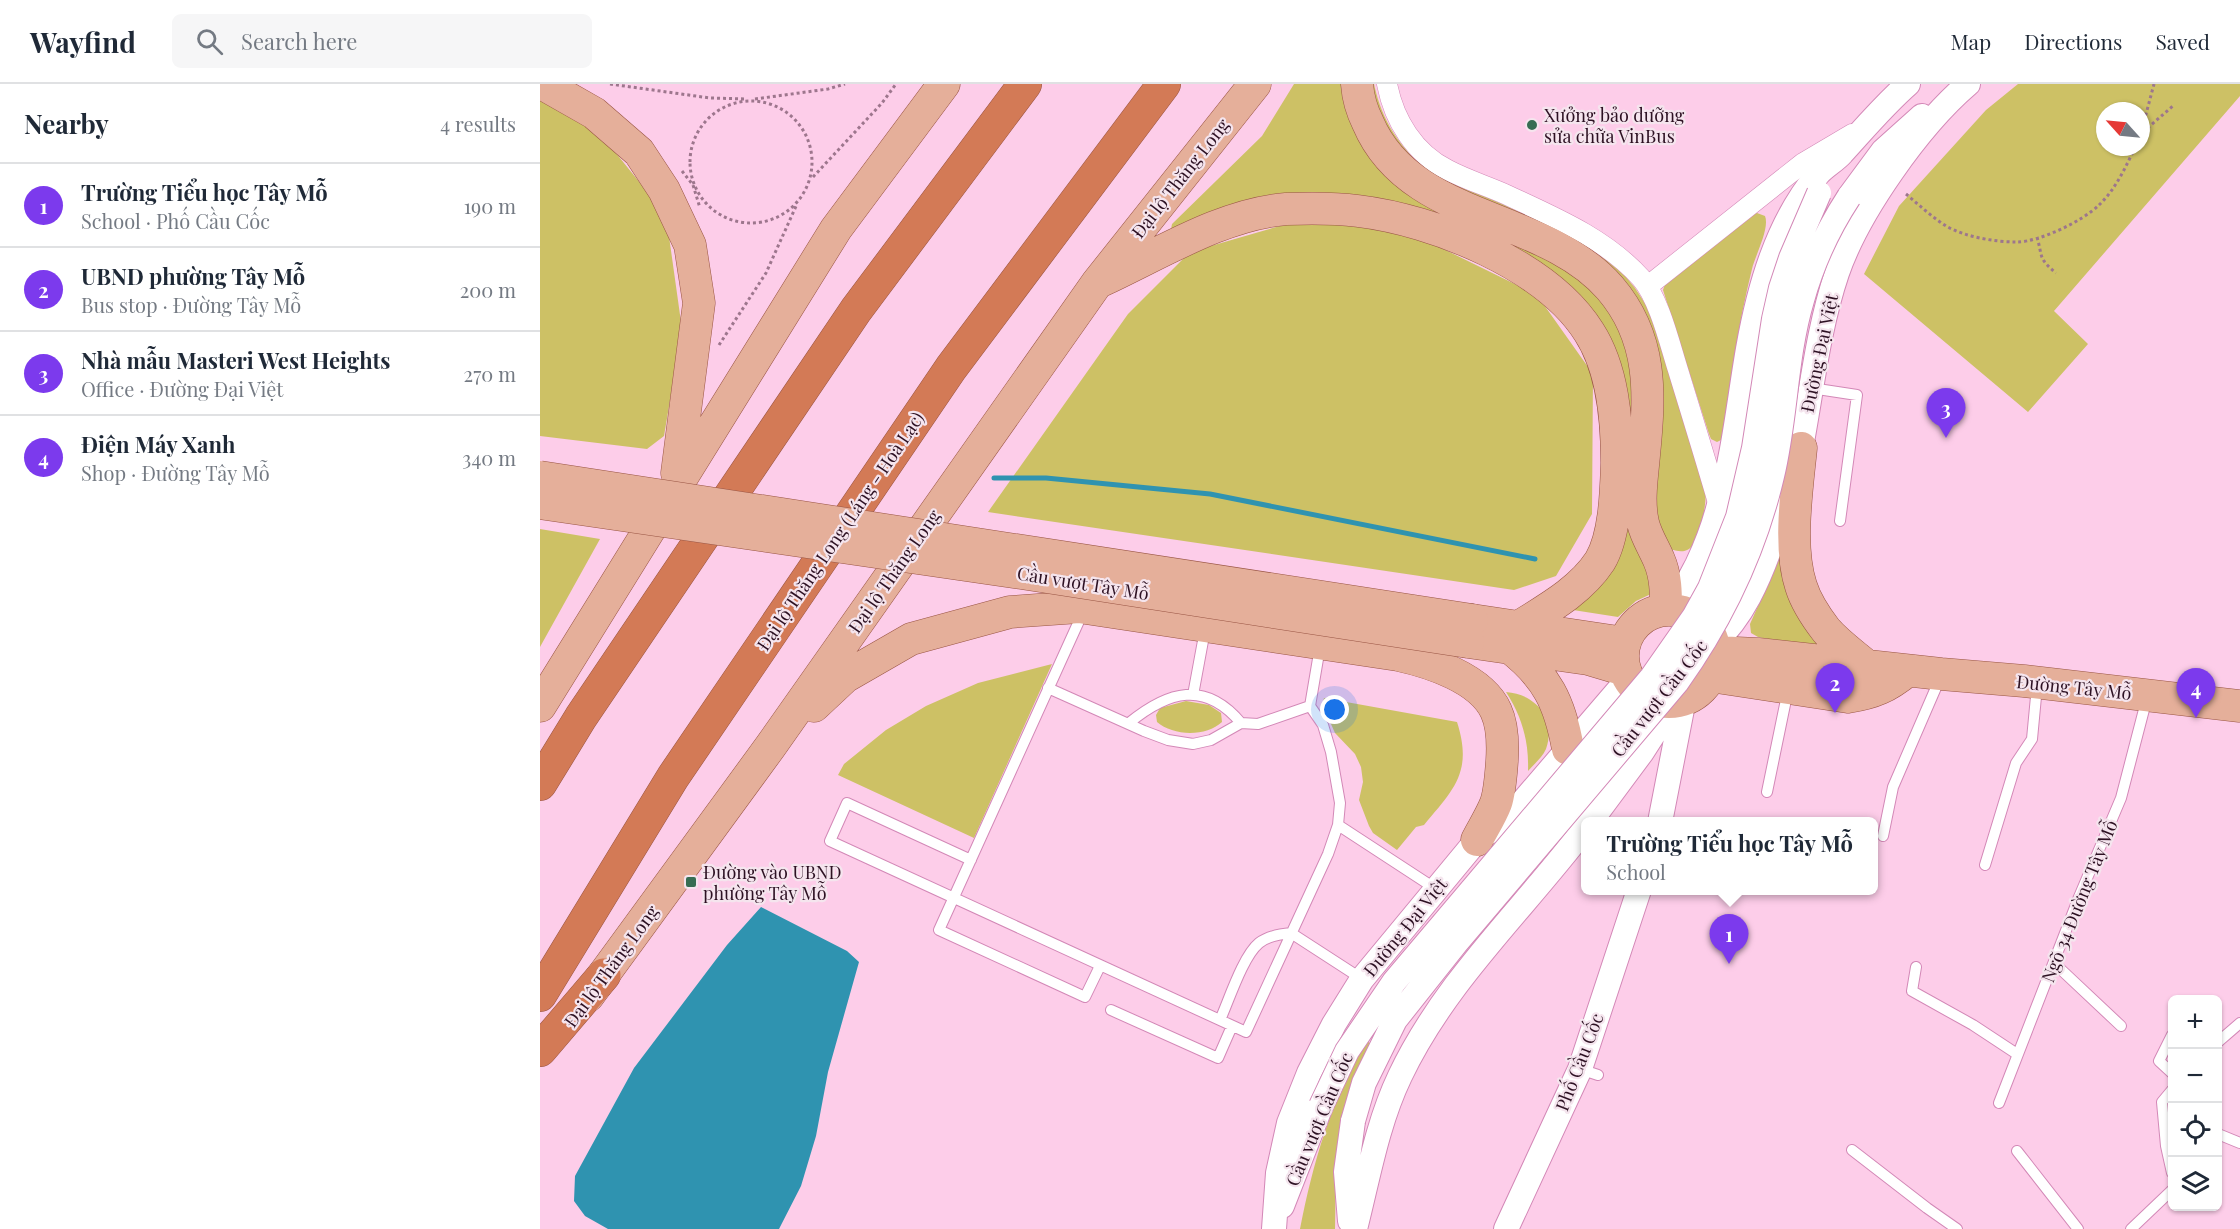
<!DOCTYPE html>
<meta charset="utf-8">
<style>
:root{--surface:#fff;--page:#f6f6f7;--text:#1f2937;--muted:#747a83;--line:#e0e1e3;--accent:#7c3aed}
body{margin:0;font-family:"Playfair Display",serif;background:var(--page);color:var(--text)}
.controls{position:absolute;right:18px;bottom:18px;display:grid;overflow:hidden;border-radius:9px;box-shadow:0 2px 4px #0004}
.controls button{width:54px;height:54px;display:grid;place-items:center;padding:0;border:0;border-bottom:2px solid var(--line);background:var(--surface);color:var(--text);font:30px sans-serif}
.compass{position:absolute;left:1556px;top:18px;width:54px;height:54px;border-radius:50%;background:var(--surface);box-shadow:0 2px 4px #0004;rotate:297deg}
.you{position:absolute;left:795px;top:626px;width:21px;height:21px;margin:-15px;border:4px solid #fff;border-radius:50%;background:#1a73e8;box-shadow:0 0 0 9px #1a73e833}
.badge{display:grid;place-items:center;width:39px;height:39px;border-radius:50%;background:var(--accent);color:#fff;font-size:20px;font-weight:700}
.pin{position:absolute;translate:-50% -50px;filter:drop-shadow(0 2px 3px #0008)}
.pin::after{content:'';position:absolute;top:32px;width:21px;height:18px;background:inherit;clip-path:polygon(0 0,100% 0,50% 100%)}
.popup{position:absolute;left:1041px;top:733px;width:297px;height:78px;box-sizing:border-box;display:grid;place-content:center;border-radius:9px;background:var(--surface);filter:drop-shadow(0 2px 4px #0005);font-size:20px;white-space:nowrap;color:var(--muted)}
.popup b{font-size:22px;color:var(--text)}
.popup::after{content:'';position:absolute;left:50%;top:100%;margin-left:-12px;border:12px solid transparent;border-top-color:var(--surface)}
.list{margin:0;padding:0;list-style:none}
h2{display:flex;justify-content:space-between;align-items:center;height:78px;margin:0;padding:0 24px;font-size:26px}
h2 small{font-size:20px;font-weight:400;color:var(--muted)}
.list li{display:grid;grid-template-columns:39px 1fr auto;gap:18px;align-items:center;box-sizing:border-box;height:84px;padding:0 24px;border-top:2px solid var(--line)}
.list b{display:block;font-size:22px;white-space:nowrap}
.list p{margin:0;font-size:20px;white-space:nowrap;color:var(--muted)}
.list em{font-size:20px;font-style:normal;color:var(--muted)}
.icon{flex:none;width:33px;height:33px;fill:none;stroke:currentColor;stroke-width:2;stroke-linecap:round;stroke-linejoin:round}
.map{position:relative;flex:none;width:1700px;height:1145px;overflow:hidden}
header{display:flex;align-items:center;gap:36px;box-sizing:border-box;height:84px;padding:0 30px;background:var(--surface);border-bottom:2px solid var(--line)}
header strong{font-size:28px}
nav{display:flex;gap:33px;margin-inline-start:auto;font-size:21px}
.search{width:420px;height:54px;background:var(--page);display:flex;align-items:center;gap:15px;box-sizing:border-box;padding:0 21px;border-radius:9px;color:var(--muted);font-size:22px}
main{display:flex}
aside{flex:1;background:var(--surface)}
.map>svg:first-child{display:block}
.green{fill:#cdc165;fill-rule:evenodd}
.water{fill:#2f93b0}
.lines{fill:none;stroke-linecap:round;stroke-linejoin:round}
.stream{stroke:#2f93b0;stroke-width:5}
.service-casing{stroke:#d388b7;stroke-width:12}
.minor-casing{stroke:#d388b7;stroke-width:21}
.tertiary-casing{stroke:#d388b7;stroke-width:26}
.primary-casing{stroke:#954;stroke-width:33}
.motorway-casing{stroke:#954;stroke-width:34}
.path{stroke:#9d768d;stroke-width:3;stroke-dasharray:3 3;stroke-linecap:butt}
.service{stroke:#fff;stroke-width:10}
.minor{stroke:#fff;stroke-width:20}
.tertiary{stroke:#fff;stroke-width:24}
.primary{stroke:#e5af9a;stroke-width:32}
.motorway{stroke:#d37a56;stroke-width:33}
.tertiary-bridge-casing{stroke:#d388b7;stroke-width:26;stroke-linecap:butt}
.primary-bridge-casing{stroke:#954;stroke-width:33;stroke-linecap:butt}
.tertiary-bridge{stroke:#fff;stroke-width:24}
.primary-bridge{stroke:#e5af9a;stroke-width:32}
.poi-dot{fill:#366d53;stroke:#f5e5ee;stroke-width:2}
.labels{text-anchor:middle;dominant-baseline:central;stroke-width:4.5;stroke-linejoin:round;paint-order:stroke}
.poi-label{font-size:18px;fill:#2d1123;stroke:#f5e5ee;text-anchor:start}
.street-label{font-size:18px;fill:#2d1123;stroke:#f5e5ee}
</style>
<header>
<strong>Wayfind</strong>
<div class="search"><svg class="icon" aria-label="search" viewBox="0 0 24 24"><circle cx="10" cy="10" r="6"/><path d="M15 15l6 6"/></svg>Search here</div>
<nav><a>Map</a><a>Directions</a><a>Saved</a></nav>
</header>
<main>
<aside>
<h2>Nearby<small>4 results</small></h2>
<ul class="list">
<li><span class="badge">1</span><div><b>Trường Tiểu học Tây Mỗ</b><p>School · Phố Cầu Cốc</p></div><em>190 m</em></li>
<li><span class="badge">2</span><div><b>UBND phường Tây Mỗ</b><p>Bus stop · Đường Tây Mỗ</p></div><em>200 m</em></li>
<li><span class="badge">3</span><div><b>Nhà mẫu Masteri West Heights</b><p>Office · Đường Đại Việt</p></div><em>270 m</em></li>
<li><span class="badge">4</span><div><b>Điện Máy Xanh</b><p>Shop · Đường Tây Mỗ</p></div><em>340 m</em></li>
</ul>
</aside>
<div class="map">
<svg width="1700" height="1145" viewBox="0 0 1700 1145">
<rect width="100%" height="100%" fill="#fdcde9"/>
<path class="green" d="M 754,0 L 803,0 L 813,43 L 985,162 L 1046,195 L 1092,263 L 1107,476 L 1111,510 L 1096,517 L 1078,533 L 1033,526 L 1053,502 L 1073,261 L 1060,236 L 1042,213 L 1016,190 L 989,174 L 885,129 L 633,149 L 631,145 L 632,140 L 722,52 Z
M 824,0 L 834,0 C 842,37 860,65 890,88 L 1028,149 L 1077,182 L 1095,204 L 1110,227 L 1166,405 C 1166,419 1162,457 1149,465 C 1143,469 1136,467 1130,465 L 1115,434 L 1104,234 L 869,85 Z
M 1478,0 L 1700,0 L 1700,12 L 1514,227 L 1548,260 L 1488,328 L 1324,190 L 1359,122 L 1446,26 ZM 1565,27 L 1601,27 L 1601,63 L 1565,63 Z
M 0,15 L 54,42 L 126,131 L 142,245 L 124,352 L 107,365 L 0,352 Z
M 1217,129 L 1225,132 C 1230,144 1215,172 1212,185 C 1198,241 1190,298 1183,355 L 1177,358 L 1171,355 L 1169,350 L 1123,206 L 1125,200 L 1212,130 Z
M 767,134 L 877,152 L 997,211 L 1053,290 L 1052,430 L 1016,492 L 974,506 L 448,428 L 588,230 L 650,168 Z
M 0,445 L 60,455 L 0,563 Z
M 1241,470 L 1279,559 L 1269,563 L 1218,553 L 1211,549 L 1210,540 Z
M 512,580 L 434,754 L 298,691 L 304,680 L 346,646 L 386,622 L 438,599 Z
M 966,608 C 995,610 1017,634 1006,665 C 1002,674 994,680 988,687 C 989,657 982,633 966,608 Z
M 784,614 L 917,638 C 933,688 914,705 884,741 L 876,743 L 857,766 L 833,749 L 829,742 L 819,716 L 823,698 L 821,683 L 815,670 L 795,649 L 787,631 L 781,625 Z
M 646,617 L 669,621 L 681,629 L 682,638 C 666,653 633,652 617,638 L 616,631 L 620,624 Z
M 827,957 L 830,959 L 809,1009 L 803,1033 L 796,1081 L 795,1145 L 760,1145 C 773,1079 791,1015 827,957 Z"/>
<path class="water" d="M 221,823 L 307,867 L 319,878 L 288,988 L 276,1052 L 261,1102 L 239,1145 L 68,1145 L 45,1132 L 34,1117 L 35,1092 L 94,984 L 187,861 Z"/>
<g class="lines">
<path class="stream" d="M 454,394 L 506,394 L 670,410 L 995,475"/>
<defs>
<path id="service" d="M 1271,304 L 1317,311 L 1300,437
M 544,526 L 399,846 L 545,913 L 560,882
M 508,604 L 604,647 L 628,656 L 653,660 L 671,656 L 701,639 L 718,640 L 770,622
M 653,611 L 665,546
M 589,639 C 628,607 665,596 701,639
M 1227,708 L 1248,606
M 798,741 L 896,805
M 1343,752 L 1353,703 L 1401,592
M 431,776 L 307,719 L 290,757 L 706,948 L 788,770 L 798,741 L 800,719 L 791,668 L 783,641 L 770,622 L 780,563
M 1445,781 L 1476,679 L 1492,655 L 1497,602
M 1514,879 L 1581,942
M 1376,883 L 1372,907 L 1433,941 L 1477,970
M 571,926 L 678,974 L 692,942
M 680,936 C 689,916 703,872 719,859 C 728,852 740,850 751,849 L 822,895
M 1632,951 L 1619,977 L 1632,989
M 1678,958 L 1700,939
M 1040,985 L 1058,991
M 1632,1006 L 1622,1018 L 1626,1062 L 1632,1089
M 1459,1019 L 1539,813 L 1581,714 L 1607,614
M 1678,1050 L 1700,1059
M 1312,1066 L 1387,1124 L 1417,1145
M 1477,1067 L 1538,1145
M 1591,1145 L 1632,1106"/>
<path id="minor" d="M 847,0 C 854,36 874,69 908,86 C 927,96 947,102 967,111 C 1014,133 1065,154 1101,194 C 1119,214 1130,261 1138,286 C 1152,332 1166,377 1179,422
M 1108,202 L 1263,79 L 1312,50"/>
<path id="tertiary" d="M 1309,113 L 1343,67 L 1382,32
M 1136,526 C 1141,510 1149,496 1157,481 C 1166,462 1174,441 1179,421 C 1194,370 1199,317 1208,265 C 1219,203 1237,139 1278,90 C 1285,82 1295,77 1302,69 C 1324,45 1343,22 1368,0
M 1173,560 C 1203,533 1219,495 1232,458 C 1243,427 1254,395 1261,363 C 1272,305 1278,245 1297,189 C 1318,128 1379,42 1428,0
M 1050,738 L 1102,668 L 1134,618
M 1120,738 L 1144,615
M 742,1122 L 781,1022
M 810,1137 L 806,1088 L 813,1037
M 734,1145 L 738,1089 L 749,1039 L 769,989 L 794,940 L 822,895 L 937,756 L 968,735 L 1089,594
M 815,1145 C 828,1094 837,1040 860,992 C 905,897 983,826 1045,744
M 966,1145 L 1040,985 L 1099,806"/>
<path id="primary" d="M 3,0 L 54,29 L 99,68 L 124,106 L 150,161 L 159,219 L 137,389
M 817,0 C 818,14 822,27 828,39 C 870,138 1004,128 1070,204 C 1113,254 1110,310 1104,371 C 1102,394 1098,417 1103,439 C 1106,452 1114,464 1119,476 C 1126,492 1126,509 1126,526
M 561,197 C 618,171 682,130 746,125 C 770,124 795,124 818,127 C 894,136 1007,181 1049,248 C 1073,285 1077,336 1077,379 C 1076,408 1075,452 1060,477 C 1041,506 1009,524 980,542
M 1261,364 C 1257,404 1248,463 1261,502 C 1266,518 1276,533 1286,546 C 1298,560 1314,571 1328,583
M1083 572a46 46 0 1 1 92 0a46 46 0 1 1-92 0Z
M 932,536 L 1085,559
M 928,558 L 1048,575 L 1085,586
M 969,563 C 1007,592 1020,619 1028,665
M 1175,568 L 1218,570 L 1401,590 L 1484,597 L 1700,622
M 1170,592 L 1308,613 C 1334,609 1347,603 1367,587
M 0,622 L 296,145 L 404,0
M 274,622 L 305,593 L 371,555 L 470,528 L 539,523 L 858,571 C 890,578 941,594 956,627 C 963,642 963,661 962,677 C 961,690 960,707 956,719 C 951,732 943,744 937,756
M 48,912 L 230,663 L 557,199 L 715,0"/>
<path id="motorway" d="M 0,700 L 41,633 L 316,226 L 485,0
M 0,911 L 133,693 L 411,284 L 624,0
M 0,966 L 64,891"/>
</defs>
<use href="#service" class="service-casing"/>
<use href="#minor" class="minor-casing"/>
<use href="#tertiary" class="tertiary-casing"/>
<use href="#primary" class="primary-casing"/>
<use href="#motorway" class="motorway-casing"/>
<path class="path" d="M 70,0 L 170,14 L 206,15
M 215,15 L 288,5 L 305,0
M150 78a61 61 0 1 1 122 0a61 61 0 1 1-122 0Z
M 1603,48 L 1634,21
M 1601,49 L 1614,0
M 142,87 L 153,101 L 160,124
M 273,93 L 342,19 L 356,0
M 1366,110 C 1379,121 1392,133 1406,142 C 1425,153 1455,158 1477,158 C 1499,158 1543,137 1559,121 C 1575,106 1586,83 1595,63
M 1497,153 C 1503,174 1498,174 1516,189
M 179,261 L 226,189 L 257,120"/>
<use href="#service" class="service"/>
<use href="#minor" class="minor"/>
<use href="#tertiary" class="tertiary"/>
<use href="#primary" class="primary"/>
<use href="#motorway" class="motorway"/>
<defs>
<path id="tertiary-bridge" d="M 781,1022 L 807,967 L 854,898 L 1112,593 L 1154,533 L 1170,504 L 1198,433 L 1214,364 L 1234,235 L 1241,204 L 1251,174 L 1279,109
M 813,1037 L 824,999 L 855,936 L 916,859 L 1137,598 C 1182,535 1214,468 1232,392 C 1246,335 1245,273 1262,216 C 1272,180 1288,145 1309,113"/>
<path id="primary-bridge" d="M 0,393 L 932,536
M 0,419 L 481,489 L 928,558"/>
</defs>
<use href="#tertiary-bridge" class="tertiary-bridge-casing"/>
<use href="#primary-bridge" class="primary-bridge-casing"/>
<use href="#tertiary-bridge" class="tertiary-bridge"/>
<use href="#primary-bridge" class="primary-bridge"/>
</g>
<g class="poi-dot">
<circle cx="992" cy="41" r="6"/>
<rect x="145" y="792" width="12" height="12" rx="3"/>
</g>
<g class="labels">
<g class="poi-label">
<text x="1004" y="31">Xưởng bảo dưỡng<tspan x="1004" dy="21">sửa chữa VinBus</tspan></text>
<text x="163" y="788">Đường vào UBND<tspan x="163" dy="21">phường Tây Mỗ</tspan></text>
</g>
<g class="street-label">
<text transform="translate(640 94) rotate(-52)">Đại lộ Thăng Long</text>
<text transform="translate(1279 269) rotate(-78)">Đường Đại Việt</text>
<text transform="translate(300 447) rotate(-56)">Đại lộ Thăng Long (Láng - Hoà Lạc)</text>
<text transform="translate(354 487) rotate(-55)">Đại lộ Thăng Long</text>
<text transform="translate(543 499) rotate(9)">Cầu vượt Tây Mỗ</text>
<text transform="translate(1534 603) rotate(6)">Đường Tây Mỗ</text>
<text transform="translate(1119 614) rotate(-52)">Cầu vượt Cầu Cốc</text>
<text transform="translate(1539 817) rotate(-68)">Ngõ 34 Đường Tây Mỗ</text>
<text transform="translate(865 843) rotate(-51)">Đường Đại Việt</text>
<text transform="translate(71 882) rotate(-54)">Đại lộ Thăng Long</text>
<text transform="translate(1039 978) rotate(-69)">Phố Cầu Cốc</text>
<text transform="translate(779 1035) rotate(-67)">Cầu vượt Cầu Cốc</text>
</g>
</g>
</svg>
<div class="controls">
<button>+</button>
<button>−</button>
<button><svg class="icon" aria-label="locate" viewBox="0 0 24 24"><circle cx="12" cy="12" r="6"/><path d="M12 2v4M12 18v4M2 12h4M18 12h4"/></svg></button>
<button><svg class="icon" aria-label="layers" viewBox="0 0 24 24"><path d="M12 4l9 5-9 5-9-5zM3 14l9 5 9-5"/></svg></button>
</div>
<svg class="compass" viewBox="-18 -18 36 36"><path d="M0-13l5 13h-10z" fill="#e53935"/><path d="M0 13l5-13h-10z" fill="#747a83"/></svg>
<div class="you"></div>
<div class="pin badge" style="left:1189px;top:880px">1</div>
<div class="popup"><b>Trường Tiểu học Tây Mỗ</b>School</div>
<div class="pin badge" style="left:1295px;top:629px">2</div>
<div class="pin badge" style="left:1406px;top:354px">3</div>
<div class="pin badge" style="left:1656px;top:634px">4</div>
</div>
</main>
